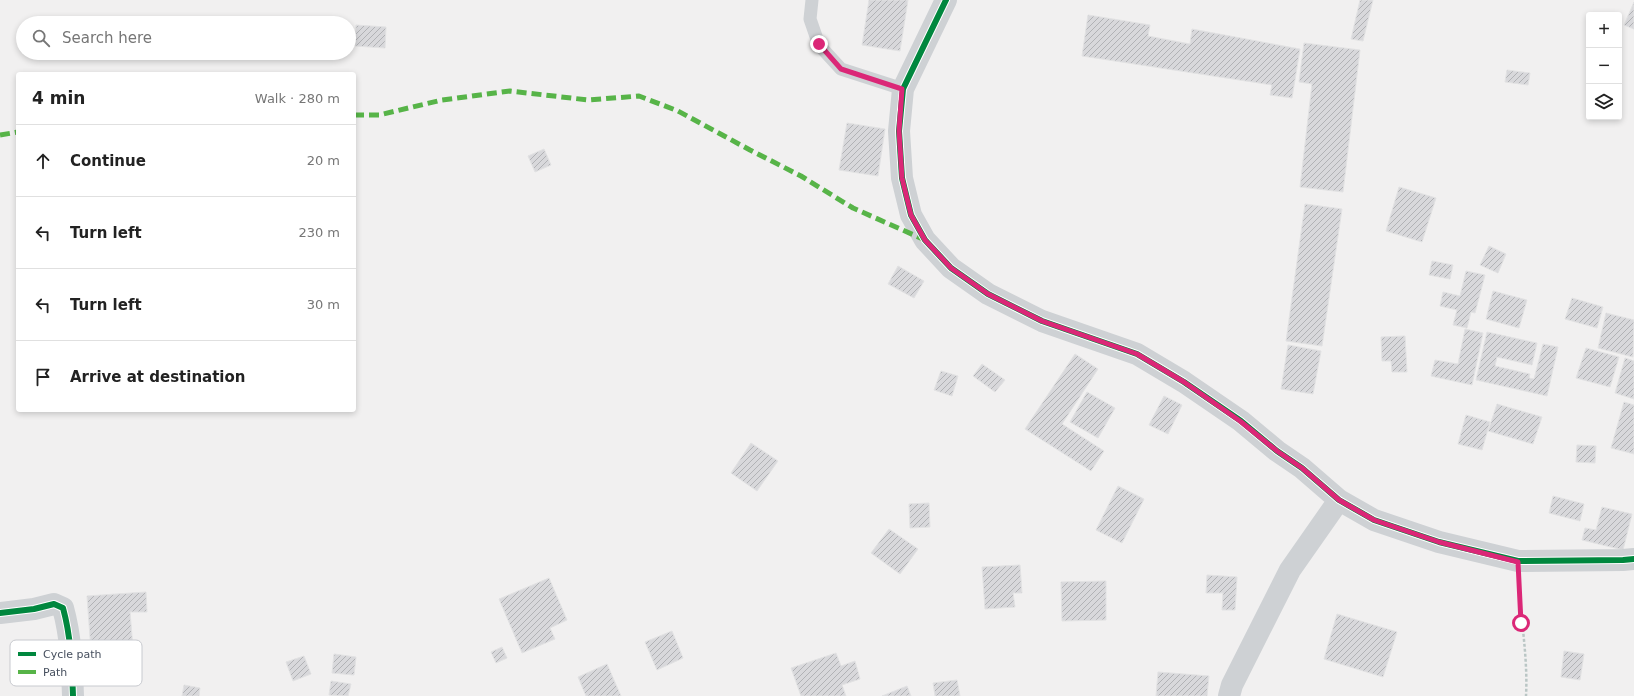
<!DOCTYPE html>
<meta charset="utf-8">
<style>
:root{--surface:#fff;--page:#f6f6f6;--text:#222;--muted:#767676;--line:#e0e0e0}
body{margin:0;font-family:"DejaVu Sans",sans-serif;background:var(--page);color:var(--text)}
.controls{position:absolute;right:12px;top:12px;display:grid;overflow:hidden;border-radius:4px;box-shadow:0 2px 6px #0003}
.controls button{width:36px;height:36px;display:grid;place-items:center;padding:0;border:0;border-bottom:1px solid var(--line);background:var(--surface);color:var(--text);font:20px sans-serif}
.stop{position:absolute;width:12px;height:12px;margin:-9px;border:3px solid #db2777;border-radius:50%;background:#fff}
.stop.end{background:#db2777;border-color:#fff;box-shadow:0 1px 4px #0008}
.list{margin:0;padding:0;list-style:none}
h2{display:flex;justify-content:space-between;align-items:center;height:52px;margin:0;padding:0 16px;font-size:17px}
h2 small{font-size:13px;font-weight:400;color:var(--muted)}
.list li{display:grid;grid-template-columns:26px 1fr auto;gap:12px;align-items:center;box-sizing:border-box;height:72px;padding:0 16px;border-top:1px solid var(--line)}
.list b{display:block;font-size:15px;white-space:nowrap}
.list em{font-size:13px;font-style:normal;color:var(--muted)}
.icon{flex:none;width:22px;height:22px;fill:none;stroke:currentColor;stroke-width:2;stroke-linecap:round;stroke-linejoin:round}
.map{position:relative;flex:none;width:1634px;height:696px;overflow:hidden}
.search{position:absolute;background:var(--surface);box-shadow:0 2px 6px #0003;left:16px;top:16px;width:340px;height:44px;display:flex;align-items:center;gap:10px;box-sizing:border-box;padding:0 14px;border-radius:22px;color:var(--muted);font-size:15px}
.panel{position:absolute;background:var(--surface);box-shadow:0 2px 6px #0003;left:16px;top:72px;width:340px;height:340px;border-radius:4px}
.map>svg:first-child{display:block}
.building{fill:url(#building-hatch);stroke:#e2e2e3}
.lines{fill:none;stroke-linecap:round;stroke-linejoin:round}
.path{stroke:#bac6c5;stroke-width:2.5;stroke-dasharray:3 2;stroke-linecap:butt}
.lane{stroke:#ced1d4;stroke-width:13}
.street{stroke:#ced1d4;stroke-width:22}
.quiet{stroke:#57b448;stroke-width:5;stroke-dasharray:10 5;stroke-linecap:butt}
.cycleway-casing{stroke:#fff;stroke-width:8}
.cycleway{stroke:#00873e;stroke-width:6}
.route{stroke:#db2777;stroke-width:5}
.key{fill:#fff;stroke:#c8cacf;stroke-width:1}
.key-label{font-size:11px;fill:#464f5e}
</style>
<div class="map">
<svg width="1634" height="696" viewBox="0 0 1634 696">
<defs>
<pattern id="building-hatch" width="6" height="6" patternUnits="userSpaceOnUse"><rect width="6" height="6" fill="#d8d8db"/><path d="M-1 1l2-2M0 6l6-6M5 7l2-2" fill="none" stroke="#b1b2b5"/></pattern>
</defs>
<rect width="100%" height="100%" fill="#f1f0f0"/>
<path class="building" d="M 869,0 L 908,0 L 900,51 L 862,45 Z
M 1360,0 L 1373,0 L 1363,41 L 1351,39 Z
M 1634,2 L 1634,29 L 1624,25 Z
M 1088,15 L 1150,25 L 1148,36 L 1190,44 L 1192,29 L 1300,49 L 1292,98 L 1270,95 L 1272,85 L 1082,56 Z
M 356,25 L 386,27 L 385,48 L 355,46 Z
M 1304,43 L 1360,50 L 1343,192 L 1300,187 L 1312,84 L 1299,82 Z
M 1507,70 L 1530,73 L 1528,85 L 1505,82 Z
M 847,123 L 885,129 L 878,176 L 839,170 Z
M 544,149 L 551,165 L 535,172 L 528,156 Z
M 1399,187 L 1436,198 L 1422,242 L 1386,231 Z
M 1305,204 L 1342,209 L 1322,346 L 1286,341 Z
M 1489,246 L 1506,254 L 1498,273 L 1480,265 Z
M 1432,261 L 1453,265 L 1450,279 L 1429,275 Z
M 898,266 L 924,281 L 914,298 L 888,284 Z
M 1466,271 L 1485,275 L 1475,313 L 1471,312 L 1467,328 L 1453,325 L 1457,310 L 1440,306 L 1443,292 L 1460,296 Z
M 1493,291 L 1527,300 L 1519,328 L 1486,319 Z
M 1572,298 L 1603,307 L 1597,328 L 1565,319 Z
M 1606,313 L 1634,320 L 1633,357 L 1598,348 Z
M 1465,329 L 1483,333 L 1472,385 L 1431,376 L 1435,360 L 1458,364 Z
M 1487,332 L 1537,343 L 1532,365 L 1497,357 L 1495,366 L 1530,374 L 1529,378 L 1534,379 L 1543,344 L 1558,347 L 1547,396 L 1476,380 Z
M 1405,336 L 1407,372 L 1392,372 L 1391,361 L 1382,361 L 1381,337 Z
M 1288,345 L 1321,351 L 1313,394 L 1281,389 Z
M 1586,348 L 1619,357 L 1610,387 L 1576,378 Z
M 1075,354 L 1098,369 L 1062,424 L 1104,451 L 1091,471 L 1025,429 Z
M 1625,358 L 1634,361 L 1634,399 L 1615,393 Z
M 982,364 L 1005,380 L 995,392 L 973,376 Z
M 941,371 L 958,376 L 952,396 L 934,390 Z
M 1087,392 L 1115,408 L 1098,438 L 1070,422 Z
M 1164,396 L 1182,405 L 1168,434 L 1149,425 Z
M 1624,402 L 1634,405 L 1634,454 L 1611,448 Z
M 1497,404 L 1542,417 L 1533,444 L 1488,431 Z
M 1466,415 L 1490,422 L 1482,450 L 1458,444 Z
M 751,443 L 778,461 L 757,491 L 731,473 Z
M 1577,445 L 1596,446 L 1595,463 L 1576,462 Z
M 1118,486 L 1144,499 L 1122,543 L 1096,530 Z
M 1553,496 L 1584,504 L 1580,521 L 1549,513 Z
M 929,503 L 930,527 L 910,528 L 909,504 Z
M 1602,507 L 1632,514 L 1623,550 L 1582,540 L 1585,528 L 1596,530 Z
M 889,529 L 918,549 L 900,574 L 871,553 Z
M 1020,565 L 1022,593 L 1013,593 L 1015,607 L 985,609 L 982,567 Z
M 1207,575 L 1237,577 L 1235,610 L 1222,610 L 1223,593 L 1206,593 Z
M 549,578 L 567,620 L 550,628 L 555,639 L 522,653 L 499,599 Z
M 1106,581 L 1106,620 L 1062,621 L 1061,582 Z
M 146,592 L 147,612 L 130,612 L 133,648 L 91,651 L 87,596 Z
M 1337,614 L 1397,632 L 1383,677 L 1324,659 Z
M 672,631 L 683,658 L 657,670 L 645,642 Z
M 502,647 L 507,658 L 496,663 L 491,652 Z
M 1564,651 L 1584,654 L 1580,680 L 1561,677 Z
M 836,653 L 841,666 L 855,661 L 860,679 L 842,685 L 846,696 L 801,696 L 791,668 Z
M 334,654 L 356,657 L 354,675 L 332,673 Z
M 304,656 L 311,674 L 293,681 L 286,662 Z
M 607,664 L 621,696 L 586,696 L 578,677 Z
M 1158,672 L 1209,676 L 1207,696 L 1156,696 Z
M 957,680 L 960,696 L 935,696 L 933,683 Z
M 331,681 L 351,684 L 348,696 L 329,695 Z
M 184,685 L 200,688 L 199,696 L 182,696 Z
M 907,686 L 911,696 L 882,696 Z"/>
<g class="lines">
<path class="path" d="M 1519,584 C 1521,621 1528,659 1526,696"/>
<path class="lane" d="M 812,0 L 810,19 L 819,45 L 841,69 L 903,89"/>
<path class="street" d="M 946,0 L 903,89 L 899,131 L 902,178 L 911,215 L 925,240 L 951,268 L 988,294 L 1042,321 L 1137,354 L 1184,382 L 1241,421 L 1277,451 L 1302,468 L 1339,500 L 1374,520 L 1439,542 L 1518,561 L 1623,560 L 1634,559
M 0,613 L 34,609 L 54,604 L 63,608 C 71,637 72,666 73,696
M 1229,696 L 1232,685 L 1290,570 L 1339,500"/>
<path class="quiet" d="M 354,115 L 379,115 L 442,100 L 510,91 L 588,100 L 639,96 L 678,111 L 750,150 L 801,176 L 853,208 L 925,240
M 0,135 L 18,132"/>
<defs>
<path id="cycleway" d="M 946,0 L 903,89 L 899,131 L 902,178 L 911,215 L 925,240 L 951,268 L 988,294 L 1042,321 L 1137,354 L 1184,382 L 1241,421 L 1277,451 L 1302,468 L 1339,500 L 1374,520 L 1439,542 L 1518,561 L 1623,560 L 1634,559
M 0,613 L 34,609 L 54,604 L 63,608 C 71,637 72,666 73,696"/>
</defs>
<use href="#cycleway" class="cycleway-casing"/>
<use href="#cycleway" class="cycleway"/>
</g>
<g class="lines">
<path class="route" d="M 819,44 L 841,69 L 902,89 L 899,131 L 902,178 L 911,215 L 925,240 L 951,268 L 988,294 L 1042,321 L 1137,354 L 1184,382 L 1240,421 L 1277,451 L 1302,468 L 1339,500 L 1374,520 L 1439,542 L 1518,562 L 1521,623"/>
</g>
<rect x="10" y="640" width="132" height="46" rx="6" class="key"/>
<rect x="18" y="652" width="18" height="4" fill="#00873e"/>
<rect x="18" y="670" width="18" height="4" fill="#57b448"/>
<g class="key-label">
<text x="43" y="658">Cycle path</text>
<text x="43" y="676">Path</text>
</g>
</svg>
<div class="controls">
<button>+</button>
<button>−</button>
<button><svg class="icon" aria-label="layers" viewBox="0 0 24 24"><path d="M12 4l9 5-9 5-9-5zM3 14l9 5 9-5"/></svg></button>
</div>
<div class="stop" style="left:1521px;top:623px"></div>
<div class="stop end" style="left:819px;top:44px"></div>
<div class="search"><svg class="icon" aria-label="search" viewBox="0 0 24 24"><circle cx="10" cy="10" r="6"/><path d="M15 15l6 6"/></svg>Search here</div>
<section class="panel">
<h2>4 min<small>Walk · 280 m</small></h2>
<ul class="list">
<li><svg class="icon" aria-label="ahead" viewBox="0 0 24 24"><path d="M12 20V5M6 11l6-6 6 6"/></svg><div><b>Continue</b></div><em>20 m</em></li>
<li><svg class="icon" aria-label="left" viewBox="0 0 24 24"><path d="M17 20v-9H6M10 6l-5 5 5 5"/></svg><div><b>Turn left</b></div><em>230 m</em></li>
<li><svg class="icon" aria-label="left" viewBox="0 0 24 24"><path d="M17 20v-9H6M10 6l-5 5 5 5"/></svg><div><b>Turn left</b></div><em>30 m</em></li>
<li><svg class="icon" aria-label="arrive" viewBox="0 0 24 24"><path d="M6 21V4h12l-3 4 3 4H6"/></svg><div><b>Arrive at destination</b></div></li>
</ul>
</section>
</div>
